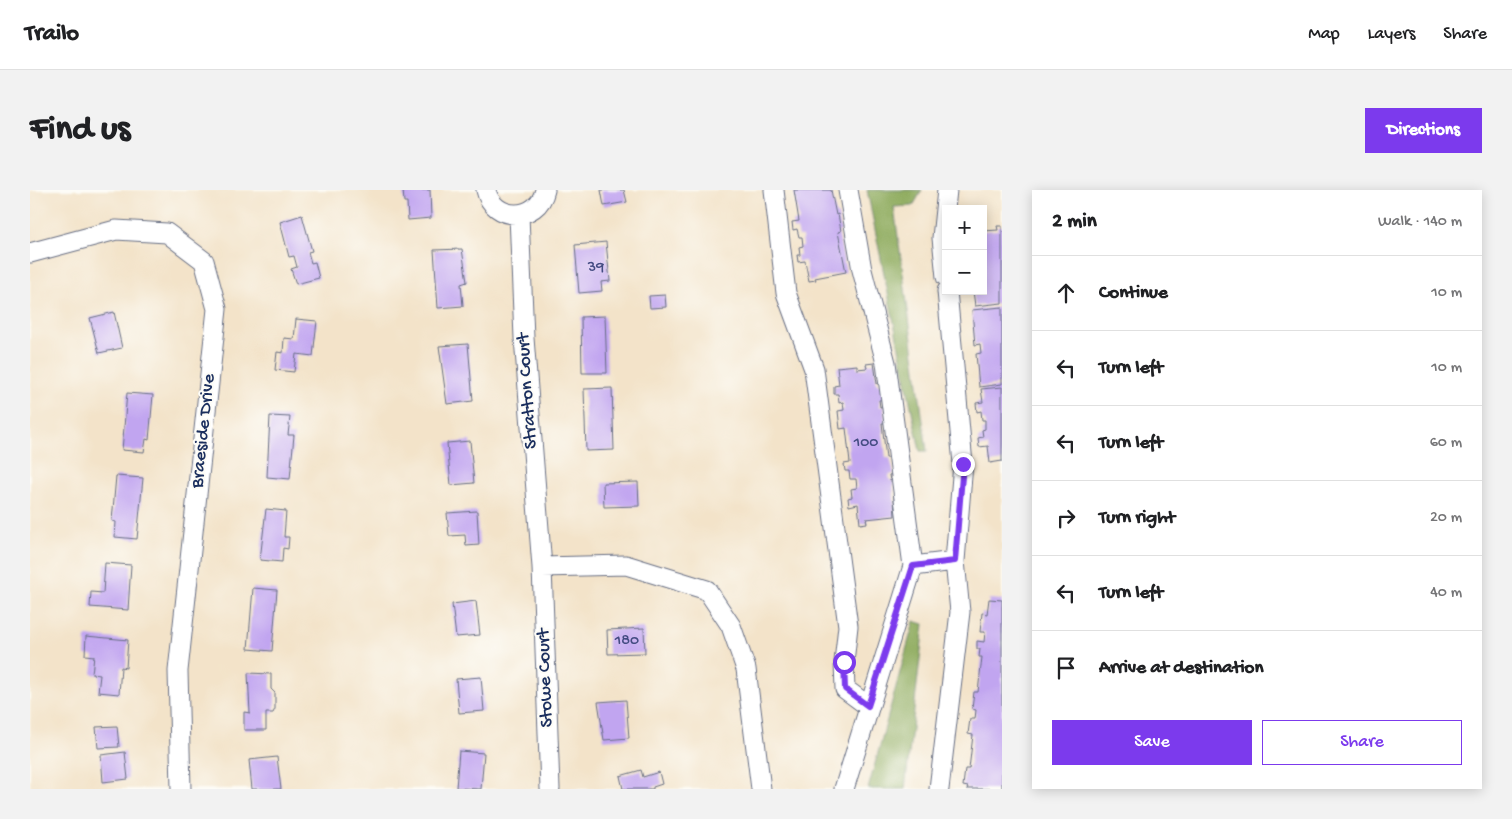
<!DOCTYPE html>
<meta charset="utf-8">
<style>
:root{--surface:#fff;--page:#f2f2f2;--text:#202124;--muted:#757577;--line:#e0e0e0;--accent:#7c3aed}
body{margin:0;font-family:"Gochi Hand",sans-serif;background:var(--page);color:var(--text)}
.controls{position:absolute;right:15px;top:15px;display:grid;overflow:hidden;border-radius:0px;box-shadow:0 2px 12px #0003}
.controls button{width:45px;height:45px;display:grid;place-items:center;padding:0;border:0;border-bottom:1px solid var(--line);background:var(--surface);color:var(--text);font:25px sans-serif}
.stop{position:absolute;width:15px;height:15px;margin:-11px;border:4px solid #7c3aed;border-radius:50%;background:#fff}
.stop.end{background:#7c3aed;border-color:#fff;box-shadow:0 1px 5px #0008}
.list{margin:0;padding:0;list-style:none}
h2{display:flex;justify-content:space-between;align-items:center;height:65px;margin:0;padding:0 20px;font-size:21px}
h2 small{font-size:16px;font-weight:400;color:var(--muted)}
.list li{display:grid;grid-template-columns:32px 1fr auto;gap:15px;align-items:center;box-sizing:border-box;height:75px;padding:0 20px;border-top:1px solid var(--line)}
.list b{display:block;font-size:19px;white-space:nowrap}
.list em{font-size:16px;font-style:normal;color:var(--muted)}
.actions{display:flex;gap:10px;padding:15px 20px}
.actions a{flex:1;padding:11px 0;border:1px solid var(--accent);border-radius:0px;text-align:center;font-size:18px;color:var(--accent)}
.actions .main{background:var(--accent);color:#fff}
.icon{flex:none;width:28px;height:28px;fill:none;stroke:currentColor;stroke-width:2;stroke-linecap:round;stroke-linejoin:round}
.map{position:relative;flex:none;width:972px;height:599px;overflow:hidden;border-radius:0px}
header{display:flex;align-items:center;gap:30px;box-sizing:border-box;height:70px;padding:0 25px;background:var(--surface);border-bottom:1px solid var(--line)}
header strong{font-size:24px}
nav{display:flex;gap:28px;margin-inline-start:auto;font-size:18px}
.intro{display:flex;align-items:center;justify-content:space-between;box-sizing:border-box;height:120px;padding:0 30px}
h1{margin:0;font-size:35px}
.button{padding:12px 22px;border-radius:0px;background:var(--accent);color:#fff;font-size:18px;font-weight:700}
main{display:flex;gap:30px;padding:0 30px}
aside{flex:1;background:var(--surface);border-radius:0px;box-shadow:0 2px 12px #0003}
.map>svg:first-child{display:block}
.forest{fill:#8fac5f;stroke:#556e5e}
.building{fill:#c1a5f0}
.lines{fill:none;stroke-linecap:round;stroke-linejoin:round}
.minor-casing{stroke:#676e83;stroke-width:21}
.minor{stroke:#fff;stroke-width:19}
.route{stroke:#7c3aed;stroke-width:6}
.labels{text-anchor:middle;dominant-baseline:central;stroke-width:4;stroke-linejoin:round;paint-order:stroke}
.number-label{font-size:16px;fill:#444c82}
.street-label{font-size:19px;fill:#1b2f5e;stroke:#fdfcf7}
</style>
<header>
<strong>Trailo</strong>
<nav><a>Map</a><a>Layers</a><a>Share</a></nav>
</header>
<div class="intro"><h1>Find us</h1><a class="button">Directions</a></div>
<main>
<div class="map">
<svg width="972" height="599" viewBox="0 0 972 599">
<rect width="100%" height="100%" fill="#fdfcf7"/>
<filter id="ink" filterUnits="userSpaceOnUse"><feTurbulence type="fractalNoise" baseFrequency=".02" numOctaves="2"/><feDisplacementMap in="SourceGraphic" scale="10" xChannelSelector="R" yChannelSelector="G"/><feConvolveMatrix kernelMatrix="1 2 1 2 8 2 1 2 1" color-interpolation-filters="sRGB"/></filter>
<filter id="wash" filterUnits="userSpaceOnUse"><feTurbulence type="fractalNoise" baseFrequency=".0096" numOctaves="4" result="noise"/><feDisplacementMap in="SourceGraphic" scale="20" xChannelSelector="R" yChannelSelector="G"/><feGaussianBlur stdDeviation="1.12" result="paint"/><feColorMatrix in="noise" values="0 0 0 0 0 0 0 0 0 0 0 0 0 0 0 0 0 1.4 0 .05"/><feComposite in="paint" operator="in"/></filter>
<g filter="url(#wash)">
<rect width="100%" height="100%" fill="#f3e3c9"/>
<path class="forest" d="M 837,0 L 892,0 L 883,16 L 864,17 L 897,261 L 890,261 Z
M 884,431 L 894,434 L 875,599 L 838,599 Z"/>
<g id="blocks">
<path class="building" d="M 373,0 L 400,0 L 401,28 L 378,30 L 377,12 L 374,12 Z
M 571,0 L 594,0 L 597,12 L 574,16 Z
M 764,0 L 801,0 L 806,25 L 808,24 L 811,41 L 808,42 L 816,82 L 785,88 L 786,90 L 779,91 L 775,71 L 768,72 L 767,65 L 770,65 L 769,57 L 773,56 L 772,47 L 769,47 L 767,39 L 763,40 L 762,32 L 769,31 Z
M 272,25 L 282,61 L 278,62 L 281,73 L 285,72 L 289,88 L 266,94 L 261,79 L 267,77 L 264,66 L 259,67 L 250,32 Z
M 967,36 L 972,36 L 972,113 L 945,116 L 943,101 L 953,101 L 953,41 L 968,40 Z
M 576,52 L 580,91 L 571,92 L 572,101 L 549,103 L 545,55 Z
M 432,59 L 437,92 L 431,94 L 433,116 L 408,118 L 404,60 Z
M 635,105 L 636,117 L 620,118 L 619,106 Z
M 972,117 L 972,194 L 949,197 L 946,164 L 951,163 L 950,154 L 945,155 L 942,120 Z
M 84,122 L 92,158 L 69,163 L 60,128 Z
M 575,126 L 577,183 L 552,183 L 551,127 Z
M 266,129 L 287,131 L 283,166 L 266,164 L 264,182 L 245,180 L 247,162 L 253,163 L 254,148 L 264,149 Z
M 438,154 L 443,211 L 417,214 L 409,156 Z
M 844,173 L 847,194 L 852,194 L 854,209 L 849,210 L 850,217 L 854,216 L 855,233 L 852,233 L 856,268 L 860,268 L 864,284 L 859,285 L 860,291 L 863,290 L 865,326 L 836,329 L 837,333 L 830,334 L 828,314 L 819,316 L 818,308 L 822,307 L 821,299 L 827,298 L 826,289 L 820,289 L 819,281 L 815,281 L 814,274 L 820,273 L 816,238 L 810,239 L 808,221 L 814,220 L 813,212 L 809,213 L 808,204 L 804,204 L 804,196 L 809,195 L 807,177 L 827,175 L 827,179 L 837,178 L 836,174 Z
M 972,197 L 972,271 L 960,273 L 958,256 L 949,257 L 948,248 L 953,247 L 952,240 L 955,239 L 955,230 L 952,230 L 951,221 L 947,222 L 946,213 L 953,212 L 951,199 Z
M 582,198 L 584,260 L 556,261 L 554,199 Z
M 97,203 L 123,205 L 119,250 L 116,249 L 114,262 L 92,260 Z
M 240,226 L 260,227 L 258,245 L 264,245 L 260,289 L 237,287 Z
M 440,251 L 444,293 L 421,295 L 417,253 Z
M 86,286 L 113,288 L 107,349 L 85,347 L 86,332 L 82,331 Z
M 608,292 L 609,316 L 574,317 L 573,293 Z
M 236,319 L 256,321 L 254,347 L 259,347 L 258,359 L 253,358 L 252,372 L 230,370 Z
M 447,321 L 449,355 L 436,356 L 435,345 L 419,346 L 417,323 Z
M 75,373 L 101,375 L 98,420 L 60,417 L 61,402 L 73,403 Z
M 223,398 L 247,400 L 242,461 L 218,459 Z
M 959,409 L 972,410 L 972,599 L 937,599 L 938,597 L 933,596 L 935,579 L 939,579 L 943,545 L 938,544 L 940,529 L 945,529 L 946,520 L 942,519 L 944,502 L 948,502 L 952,467 L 949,467 L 950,459 L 947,459 L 947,451 L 954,452 L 955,442 L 950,442 L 952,423 L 957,424 Z
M 446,411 L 450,445 L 426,447 L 422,414 Z
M 614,438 L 615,463 L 578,464 L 577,440 Z
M 56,446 L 98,450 L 96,478 L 91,477 L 89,504 L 68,502 L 70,485 L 62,484 L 64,466 L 55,465 Z
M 218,483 L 241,484 L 241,499 L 245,503 L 245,519 L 243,523 L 236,523 L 236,540 L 214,540 L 214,522 L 220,523 Z
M 451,487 L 454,521 L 429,523 L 426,489 Z
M 596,510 L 599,548 L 574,550 L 568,512 Z
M 87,536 L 89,557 L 68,558 L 66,537 Z
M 429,561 L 454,563 L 451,599 L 426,598 Z
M 95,562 L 98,589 L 73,592 L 71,565 Z
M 247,567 L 251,599 L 222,599 L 219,570 Z
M 611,580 L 613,587 L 629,582 L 632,594 L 623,597 L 623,599 L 593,599 L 590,586 Z"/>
</g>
</g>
<g filter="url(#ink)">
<use href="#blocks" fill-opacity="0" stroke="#676e83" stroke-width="1"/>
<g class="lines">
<defs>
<path id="minor" d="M 456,0 C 463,32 508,32 515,0
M 744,0 L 756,103 L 784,179 L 818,436 L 814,472 L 815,499 L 838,516
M 489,25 L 494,148 L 512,377 L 520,599
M 0,63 L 86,40 L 137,43 L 174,71 L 187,119 L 148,481 L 151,599
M 916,87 L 912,48 L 917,0
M 883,376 L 925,371
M 512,377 L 596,375 L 677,400 L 701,436 L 716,479 L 731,599
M 814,599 L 883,376 L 856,173 L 832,80 L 818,0
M 909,599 L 930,422 L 925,371 L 933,274 L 917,101"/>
</defs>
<use href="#minor" class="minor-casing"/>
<use href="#minor" class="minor"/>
</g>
</g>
<g class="lines" filter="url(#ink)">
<path class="route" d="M 814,472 L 815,499 L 838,516 L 883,376 L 925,371 L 933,274"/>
</g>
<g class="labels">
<g class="number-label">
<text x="566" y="78">39</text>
<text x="836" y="253">100</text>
<text x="597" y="451">180</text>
</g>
<g class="street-label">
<text transform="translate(498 201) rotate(-94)">Stratton Court</text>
<text transform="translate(174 241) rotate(-84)">Braeside Drive</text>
<text transform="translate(516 488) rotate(-92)">Stowe Court</text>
</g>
</g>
</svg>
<div class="controls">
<button>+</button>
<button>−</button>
</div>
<div class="stop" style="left:814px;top:472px"></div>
<div class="stop end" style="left:933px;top:274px"></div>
</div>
<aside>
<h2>2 min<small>Walk · 140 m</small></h2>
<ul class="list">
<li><svg class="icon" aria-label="ahead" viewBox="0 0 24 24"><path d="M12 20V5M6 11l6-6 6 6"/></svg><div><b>Continue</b></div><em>10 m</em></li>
<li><svg class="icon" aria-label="left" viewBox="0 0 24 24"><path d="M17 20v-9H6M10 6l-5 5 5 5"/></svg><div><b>Turn left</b></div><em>10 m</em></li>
<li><svg class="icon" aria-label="left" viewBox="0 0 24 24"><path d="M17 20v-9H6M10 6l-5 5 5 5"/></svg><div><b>Turn left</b></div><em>60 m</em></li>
<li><svg class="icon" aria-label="right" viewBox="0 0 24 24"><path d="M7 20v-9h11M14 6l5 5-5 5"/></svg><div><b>Turn right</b></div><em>20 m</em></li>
<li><svg class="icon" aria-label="left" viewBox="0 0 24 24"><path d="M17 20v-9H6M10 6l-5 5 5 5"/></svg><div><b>Turn left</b></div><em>40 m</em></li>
<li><svg class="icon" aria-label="arrive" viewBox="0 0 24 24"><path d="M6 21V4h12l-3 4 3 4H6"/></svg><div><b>Arrive at destination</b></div></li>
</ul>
<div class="actions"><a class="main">Save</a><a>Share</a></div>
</aside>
</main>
